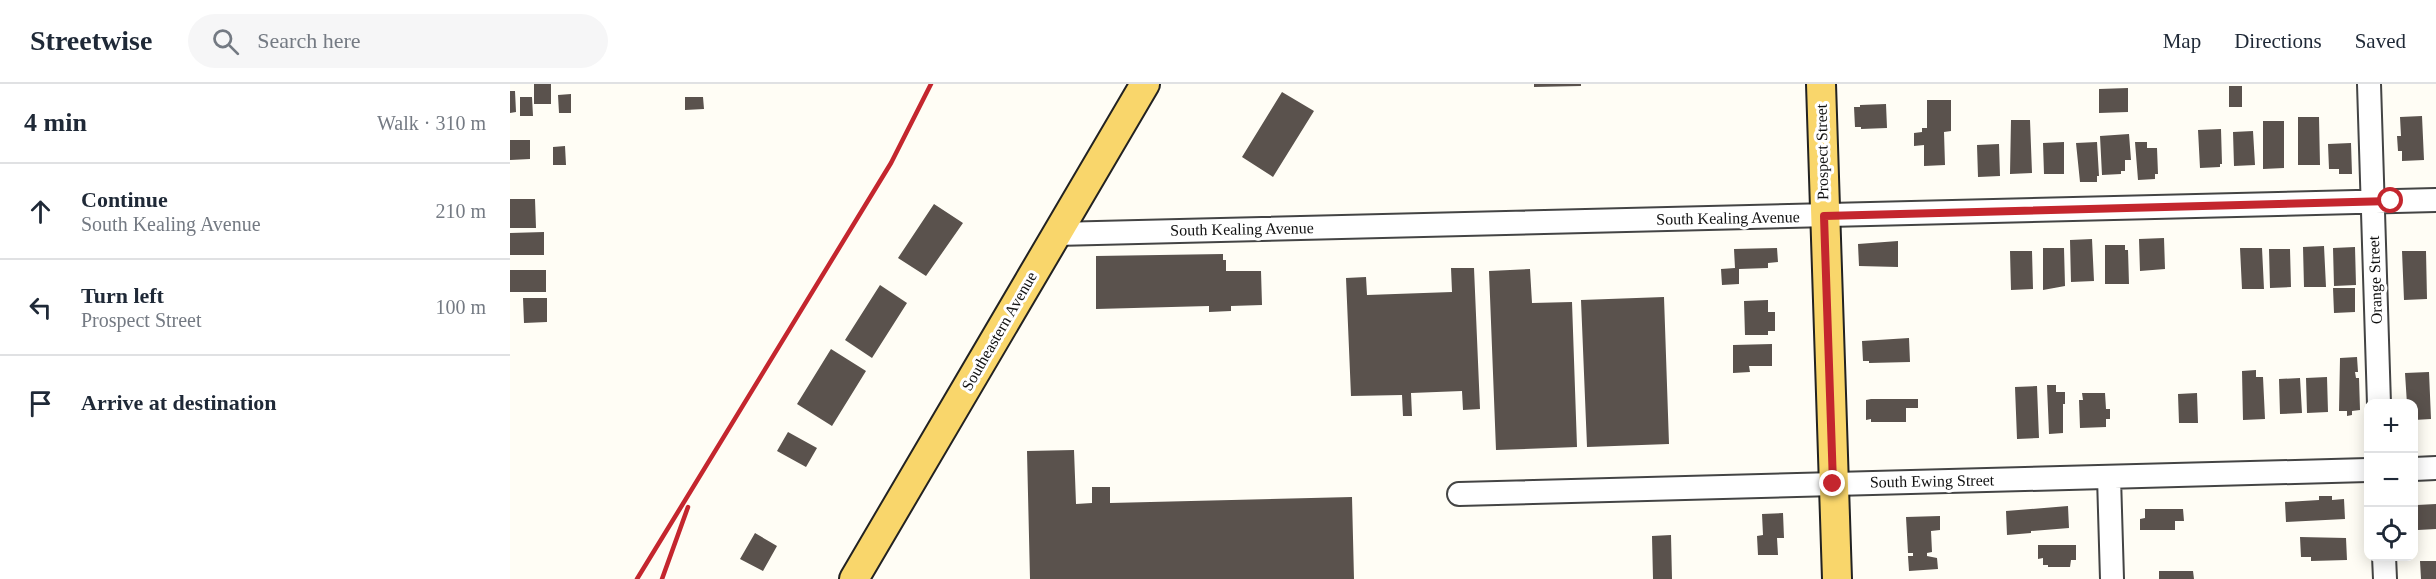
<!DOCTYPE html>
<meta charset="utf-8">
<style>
:root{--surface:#fff;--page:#f6f6f7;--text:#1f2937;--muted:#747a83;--line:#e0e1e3}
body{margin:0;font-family:Georgia,serif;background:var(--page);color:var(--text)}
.controls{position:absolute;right:18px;bottom:18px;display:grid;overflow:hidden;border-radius:12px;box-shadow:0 3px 15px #0003}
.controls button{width:54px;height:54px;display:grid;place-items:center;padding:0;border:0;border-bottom:2px solid var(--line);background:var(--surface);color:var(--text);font:30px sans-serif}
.stop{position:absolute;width:18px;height:18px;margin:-14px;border:4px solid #c4262e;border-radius:50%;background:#fff}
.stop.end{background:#c4262e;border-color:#fff;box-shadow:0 2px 6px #0008}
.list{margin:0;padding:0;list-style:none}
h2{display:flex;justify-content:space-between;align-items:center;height:78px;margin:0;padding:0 24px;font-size:26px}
h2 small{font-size:20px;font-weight:400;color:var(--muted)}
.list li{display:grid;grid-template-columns:39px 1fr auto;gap:18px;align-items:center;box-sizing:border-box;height:96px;padding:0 24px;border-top:2px solid var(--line)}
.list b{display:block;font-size:22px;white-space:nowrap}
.list p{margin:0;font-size:20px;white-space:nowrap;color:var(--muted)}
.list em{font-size:20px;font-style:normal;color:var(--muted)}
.icon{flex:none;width:33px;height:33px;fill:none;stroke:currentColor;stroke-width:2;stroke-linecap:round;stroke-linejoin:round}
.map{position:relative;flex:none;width:1926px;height:495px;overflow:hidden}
header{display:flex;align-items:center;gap:36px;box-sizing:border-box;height:84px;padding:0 30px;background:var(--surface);border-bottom:2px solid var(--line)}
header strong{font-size:28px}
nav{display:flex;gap:33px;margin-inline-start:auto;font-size:21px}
.search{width:420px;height:54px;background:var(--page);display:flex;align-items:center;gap:15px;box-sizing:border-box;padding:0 21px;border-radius:33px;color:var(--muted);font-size:22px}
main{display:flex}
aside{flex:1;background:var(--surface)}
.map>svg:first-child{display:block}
.building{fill:#5a524d}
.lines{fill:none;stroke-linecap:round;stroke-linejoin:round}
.minor-casing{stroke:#444;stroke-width:26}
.major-casing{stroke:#222;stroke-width:32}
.minor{stroke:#fff;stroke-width:22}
.major{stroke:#f9d66b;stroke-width:28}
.rail{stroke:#c4262e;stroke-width:4.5}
.route{stroke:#c4262e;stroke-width:8}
.labels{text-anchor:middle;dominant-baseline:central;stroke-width:6;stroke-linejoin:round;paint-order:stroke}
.street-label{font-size:16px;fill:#111;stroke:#fff}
</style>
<header>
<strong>Streetwise</strong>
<div class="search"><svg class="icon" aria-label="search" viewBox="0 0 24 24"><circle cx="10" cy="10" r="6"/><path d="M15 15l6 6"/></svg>Search here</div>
<nav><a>Map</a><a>Directions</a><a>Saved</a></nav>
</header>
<main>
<aside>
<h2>4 min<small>Walk · 310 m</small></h2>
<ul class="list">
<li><svg class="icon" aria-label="ahead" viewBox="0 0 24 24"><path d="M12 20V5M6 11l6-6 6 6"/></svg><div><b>Continue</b><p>South Kealing Avenue</p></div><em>210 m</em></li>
<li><svg class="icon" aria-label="left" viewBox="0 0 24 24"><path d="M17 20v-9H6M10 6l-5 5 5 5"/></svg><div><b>Turn left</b><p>Prospect Street</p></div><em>100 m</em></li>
<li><svg class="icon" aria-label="arrive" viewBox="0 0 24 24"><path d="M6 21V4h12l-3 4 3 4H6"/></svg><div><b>Arrive at destination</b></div></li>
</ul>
</aside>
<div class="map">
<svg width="1926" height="495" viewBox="0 0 1926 495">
<rect width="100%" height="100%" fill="#fffdf5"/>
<path class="building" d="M 24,0 L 41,0 L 41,20 L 24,20 Z
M 1024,0 L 1071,0 L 1071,2 L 1024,3 Z
M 1719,2 L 1732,2 L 1732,23 L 1719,23 Z
M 1618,4 L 1618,28 L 1589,29 L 1589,5 Z
M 0,7 L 5,7 L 6,28 L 0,29 Z
M 772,8 L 804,27 L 763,93 L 732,73 Z
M 61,10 L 61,29 L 49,29 L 48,11 Z
M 10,13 L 22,13 L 23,32 L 10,32 Z
M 175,13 L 193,13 L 194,25 L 175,26 Z
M 1417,16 L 1441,16 L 1441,47 L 1434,48 L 1435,81 L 1414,82 L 1414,61 L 1404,62 L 1404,49 L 1412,48 L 1412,44 L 1417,44 Z
M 1376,20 L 1377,44 L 1351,45 L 1351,43 L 1345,43 L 1344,23 L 1350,23 L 1350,21 Z
M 1912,32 L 1914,76 L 1892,77 L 1892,67 L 1888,67 L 1887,52 L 1891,52 L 1890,33 Z
M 1788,33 L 1809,33 L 1810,81 L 1788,81 Z
M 1501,36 L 1520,36 L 1522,89 L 1500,90 Z
M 1753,37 L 1774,37 L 1774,84 L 1753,85 Z
M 1711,45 L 1712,80 L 1710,80 L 1710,83 L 1690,84 L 1688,46 Z
M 1743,47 L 1745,81 L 1724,82 L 1723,48 Z
M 1619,50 L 1621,76 L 1615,76 L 1615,87 L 1611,87 L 1611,90 L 1592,91 L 1590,52 Z
M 0,56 L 20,56 L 20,75 L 0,76 Z
M 1554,58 L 1554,90 L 1534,90 L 1533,59 Z
M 1587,58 L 1589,92 L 1587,92 L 1587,98 L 1570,98 L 1566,59 Z
M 1625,58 L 1637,58 L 1637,64 L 1647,64 L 1648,90 L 1645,90 L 1645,95 L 1628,96 Z
M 1841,59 L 1842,90 L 1829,90 L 1829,85 L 1819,85 L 1818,60 Z
M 1489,60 L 1490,92 L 1468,93 L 1467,61 Z
M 55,62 L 56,81 L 43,81 L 43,63 Z
M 0,115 L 25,115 L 26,144 L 0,144 Z
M 424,120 L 453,139 L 416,192 L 388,174 Z
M 34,148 L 34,171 L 0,171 L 0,149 Z
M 1654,154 L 1655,185 L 1630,187 L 1629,155 Z
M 1582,155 L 1584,197 L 1561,198 L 1560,156 Z
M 1388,157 L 1388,183 L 1349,182 L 1348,160 Z
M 1595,161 L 1615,161 L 1615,166 L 1618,166 L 1619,200 L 1595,200 Z
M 1814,162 L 1816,203 L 1794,203 L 1793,163 Z
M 1845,163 L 1846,201 L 1824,202 L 1823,164 Z
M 1267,164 L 1268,178 L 1258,179 L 1258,184 L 1229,185 L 1229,200 L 1212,201 L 1211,185 L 1225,184 L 1224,165 Z
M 1533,164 L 1554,164 L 1555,202 L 1533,206 Z
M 1730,164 L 1752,164 L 1754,205 L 1732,205 Z
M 1759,165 L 1780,165 L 1781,203 L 1760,204 Z
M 1500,167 L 1522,167 L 1523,205 L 1501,206 Z
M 1892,167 L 1916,167 L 1917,215 L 1894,216 Z
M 713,170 L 713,176 L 716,176 L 716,187 L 751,187 L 752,221 L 721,222 L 721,227 L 699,228 L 699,222 L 586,225 L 586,172 Z
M 941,184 L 964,184 L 970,325 L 953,326 L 952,307 L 901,309 L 902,332 L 893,332 L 892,311 L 841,312 L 836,194 L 856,193 L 857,211 L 942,208 Z
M 1020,185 L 1022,219 L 1062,218 L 1067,363 L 986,366 L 979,187 Z
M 0,186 L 36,186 L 36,208 L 0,208 Z
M 370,201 L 397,219 L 362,274 L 335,256 Z
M 1823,204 L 1845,204 L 1845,228 L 1824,229 Z
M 1154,213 L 1159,360 L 1077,363 L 1071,216 Z
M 13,214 L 37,214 L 37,238 L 14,239 Z
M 1258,216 L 1258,228 L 1265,228 L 1265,247 L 1258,247 L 1258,251 L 1235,251 L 1234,217 Z
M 1399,254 L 1400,278 L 1359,279 L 1359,277 L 1353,277 L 1352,257 Z
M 1262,260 L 1262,282 L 1239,282 L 1240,288 L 1223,289 L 1223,261 Z
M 321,265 L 356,287 L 322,342 L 287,320 Z
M 1847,273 L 1848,288 L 1845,288 L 1846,294 L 1849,294 L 1850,326 L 1842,327 L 1842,331 L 1837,332 L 1837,327 L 1829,327 L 1830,274 Z
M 1746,286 L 1746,293 L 1753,293 L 1755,335 L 1733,336 L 1732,287 Z
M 1919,288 L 1921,335 L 1904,336 L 1904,320 L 1897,320 L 1895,289 Z
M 1817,293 L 1818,328 L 1797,329 L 1796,294 Z
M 1790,294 L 1792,329 L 1770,330 L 1769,295 Z
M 1537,301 L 1546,301 L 1546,308 L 1555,308 L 1555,320 L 1553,320 L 1553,349 L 1539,350 Z
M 1527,302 L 1529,354 L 1507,355 L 1505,303 Z
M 1572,309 L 1595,309 L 1596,325 L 1600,325 L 1600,335 L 1596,335 L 1596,343 L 1570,344 L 1569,316 L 1573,316 Z
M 1687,309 L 1688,339 L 1669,339 L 1668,310 Z
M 1361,315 L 1408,315 L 1408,324 L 1396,324 L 1396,338 L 1361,338 L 1361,335 L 1356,336 L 1356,316 Z
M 278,348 L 307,364 L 296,383 L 267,367 Z
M 564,366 L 566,420 L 582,419 L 582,403 L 600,403 L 600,419 L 842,413 L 844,495 L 520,495 L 517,367 Z
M 1809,412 L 1822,412 L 1822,416 L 1834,415 L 1835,435 L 1776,438 L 1775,418 L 1809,416 Z
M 1926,420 L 1926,445 L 1908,446 L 1907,421 Z
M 1558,422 L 1559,444 L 1521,447 L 1521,449 L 1497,451 L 1496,427 Z
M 1635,425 L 1673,425 L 1674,437 L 1665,437 L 1665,446 L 1630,446 L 1630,435 L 1635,434 Z
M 1273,429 L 1274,454 L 1267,454 L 1268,471 L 1248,471 L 1247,452 L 1253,451 L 1252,430 Z
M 1430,432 L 1430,446 L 1421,447 L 1422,468 L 1417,469 L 1417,472 L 1427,474 L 1428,485 L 1399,487 L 1398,472 L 1403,472 L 1403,469 L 1398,469 L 1396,433 Z
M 245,449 L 267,462 L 253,487 L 230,475 Z
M 1161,451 L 1162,495 L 1143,495 L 1142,452 Z
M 1790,453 L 1836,454 L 1837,476 L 1801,477 L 1801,473 L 1791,473 Z
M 1528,461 L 1566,461 L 1566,476 L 1561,476 L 1560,483 L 1538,483 L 1538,481 L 1533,481 L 1533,474 L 1528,475 Z
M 1910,477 L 1926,477 L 1926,495 L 1911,495 Z
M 1649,487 L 1683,487 L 1684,495 L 1649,495 Z"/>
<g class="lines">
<defs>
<path id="minor" d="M 1859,0 L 1869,320
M 546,150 L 1926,116
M 1904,385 L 1926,384
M 1599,393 L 1602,495
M 949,410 L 1858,386
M 1874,472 L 1875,495"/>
<path id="major" d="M 1311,0 L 1327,495
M 344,495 L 635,0"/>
</defs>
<use href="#minor" class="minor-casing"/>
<use href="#major" class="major-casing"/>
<use href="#minor" class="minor"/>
<use href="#major" class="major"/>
<path class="rail" d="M 127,495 L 381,79 L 421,0
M 152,495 L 178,423"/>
</g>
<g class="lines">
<path class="route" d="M 1323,400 L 1314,132 L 1881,117"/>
</g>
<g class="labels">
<g class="street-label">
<text transform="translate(1312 68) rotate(-91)">Prospect Street</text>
<text transform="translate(1218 134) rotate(-1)">South Kealing Avenue</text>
<text transform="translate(732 145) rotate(-1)">South Kealing Avenue</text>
<text transform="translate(1865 196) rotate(-92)">Orange Street</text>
<text transform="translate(489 247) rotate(-60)">Southeastern Avenue</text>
<text transform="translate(1422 397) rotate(-1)">South Ewing Street</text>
</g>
</g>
</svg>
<div class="controls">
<button>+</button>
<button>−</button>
<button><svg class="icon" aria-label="locate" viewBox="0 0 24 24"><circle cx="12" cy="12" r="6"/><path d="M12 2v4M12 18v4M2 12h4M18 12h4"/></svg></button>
</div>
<div class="stop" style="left:1881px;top:117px"></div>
<div class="stop end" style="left:1323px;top:400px"></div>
</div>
</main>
